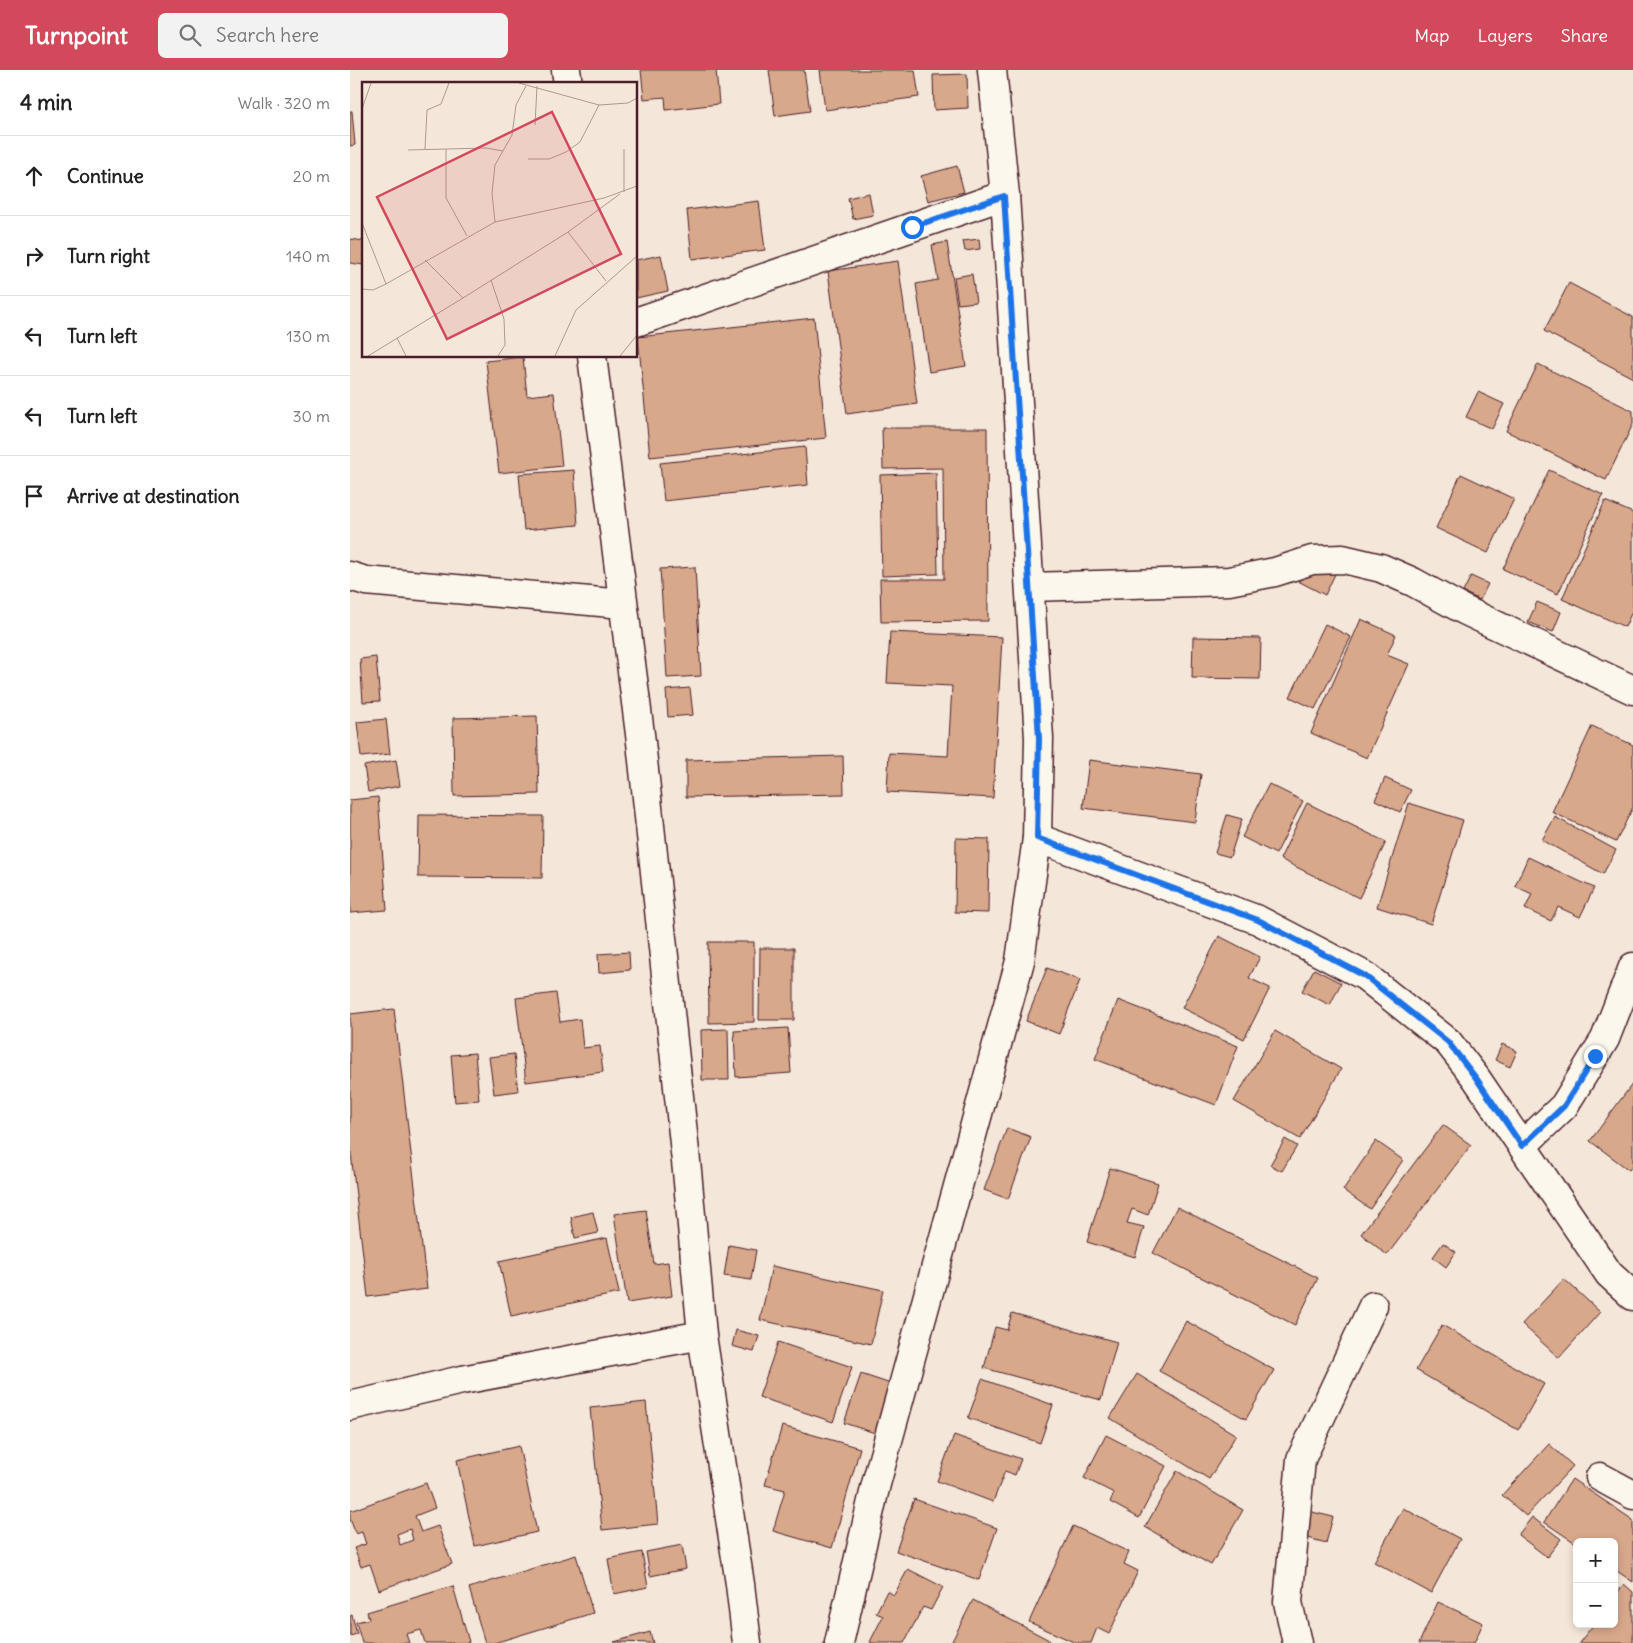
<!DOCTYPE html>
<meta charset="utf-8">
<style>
:root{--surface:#fff;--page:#f2f2f2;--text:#222;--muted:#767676;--line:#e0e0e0;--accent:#d1495b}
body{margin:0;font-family:Delius,sans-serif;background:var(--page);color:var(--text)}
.controls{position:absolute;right:15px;bottom:15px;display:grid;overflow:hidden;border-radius:8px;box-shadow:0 2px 8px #0003}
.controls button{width:45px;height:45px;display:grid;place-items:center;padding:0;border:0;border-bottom:1px solid var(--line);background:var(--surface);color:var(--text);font:25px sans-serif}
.stop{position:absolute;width:15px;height:15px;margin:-11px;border:4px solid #1a73e8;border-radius:50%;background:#fff}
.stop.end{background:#1a73e8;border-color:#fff;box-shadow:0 1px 5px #0008}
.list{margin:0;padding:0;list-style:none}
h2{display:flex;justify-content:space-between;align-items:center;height:65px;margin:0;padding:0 20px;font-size:21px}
h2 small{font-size:16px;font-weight:400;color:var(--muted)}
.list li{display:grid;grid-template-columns:32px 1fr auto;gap:15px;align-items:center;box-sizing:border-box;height:80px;padding:0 20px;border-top:1px solid var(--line)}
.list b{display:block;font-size:19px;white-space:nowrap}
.list em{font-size:16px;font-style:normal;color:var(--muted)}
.icon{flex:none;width:28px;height:28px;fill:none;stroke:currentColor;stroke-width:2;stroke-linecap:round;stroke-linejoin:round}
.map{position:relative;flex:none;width:1283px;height:1573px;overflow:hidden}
header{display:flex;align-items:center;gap:30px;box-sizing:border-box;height:70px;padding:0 25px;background:var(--accent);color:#fff}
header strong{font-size:24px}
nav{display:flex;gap:28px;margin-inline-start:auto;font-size:18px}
.search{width:350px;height:45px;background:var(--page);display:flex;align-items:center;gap:12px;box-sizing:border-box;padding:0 18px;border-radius:8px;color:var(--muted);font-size:19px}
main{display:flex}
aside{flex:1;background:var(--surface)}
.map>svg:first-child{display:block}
.building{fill:#d8a88b;stroke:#4a1f2b;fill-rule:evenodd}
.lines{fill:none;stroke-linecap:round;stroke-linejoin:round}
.street-casing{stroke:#4a1f2b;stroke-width:31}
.secondary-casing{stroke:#4a1f2b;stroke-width:31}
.street{stroke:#fbf7ec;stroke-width:28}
.secondary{stroke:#fbf7ec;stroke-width:28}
.route{stroke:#1a73e8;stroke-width:6}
.inset-road{fill:none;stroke:#b09793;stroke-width:1}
.view{fill:#d1495b;fill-opacity:0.15;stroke:#d1495b;stroke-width:2.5}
.inset-edge{fill:none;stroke:#4a1f2b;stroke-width:2.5}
</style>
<header>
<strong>Turnpoint</strong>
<div class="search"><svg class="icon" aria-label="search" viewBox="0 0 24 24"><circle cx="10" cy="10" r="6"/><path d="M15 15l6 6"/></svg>Search here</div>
<nav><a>Map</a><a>Layers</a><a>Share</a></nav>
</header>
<main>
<aside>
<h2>4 min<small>Walk · 320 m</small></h2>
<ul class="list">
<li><svg class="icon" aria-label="ahead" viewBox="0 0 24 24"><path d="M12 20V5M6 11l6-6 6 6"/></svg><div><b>Continue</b></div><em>20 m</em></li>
<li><svg class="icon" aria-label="right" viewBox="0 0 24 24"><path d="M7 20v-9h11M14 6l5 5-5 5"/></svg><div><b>Turn right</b></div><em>140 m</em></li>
<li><svg class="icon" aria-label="left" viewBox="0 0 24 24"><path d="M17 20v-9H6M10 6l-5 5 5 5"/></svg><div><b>Turn left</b></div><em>130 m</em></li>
<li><svg class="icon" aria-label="left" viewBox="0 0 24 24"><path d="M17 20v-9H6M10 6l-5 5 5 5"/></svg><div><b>Turn left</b></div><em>30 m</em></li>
<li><svg class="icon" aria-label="arrive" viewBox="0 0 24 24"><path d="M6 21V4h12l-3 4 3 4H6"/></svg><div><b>Arrive at destination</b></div></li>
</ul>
</aside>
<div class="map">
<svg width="1283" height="1573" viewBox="0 0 1283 1573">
<rect width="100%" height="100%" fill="#f4e7d9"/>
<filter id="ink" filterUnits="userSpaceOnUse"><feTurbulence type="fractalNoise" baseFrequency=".02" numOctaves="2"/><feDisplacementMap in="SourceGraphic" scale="10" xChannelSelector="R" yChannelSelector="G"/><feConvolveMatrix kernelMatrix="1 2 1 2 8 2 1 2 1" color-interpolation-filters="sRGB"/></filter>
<g filter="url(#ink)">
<path class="building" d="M 291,0 L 366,0 L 369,34 L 316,40 L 315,27 L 294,29 Z
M 419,0 L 454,0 L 460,41 L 425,46 Z
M 470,0 L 565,0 L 569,27 L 475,40 Z
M 617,4 L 618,38 L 584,40 L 583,5 Z
M 0,41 L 2,41 L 5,75 L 0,76 Z
M 607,96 L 614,122 L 578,131 L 571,106 Z
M 519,123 L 523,145 L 503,149 L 498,128 Z
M 409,131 L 415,180 L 342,189 L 337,140 Z
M 0,169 L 14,171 L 14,195 L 0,193 Z
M 629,169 L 630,179 L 615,181 L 613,171 Z
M 597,172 L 616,296 L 579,302 L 566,214 L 588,210 L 582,175 Z
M 311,185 L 318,221 L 286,228 L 286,190 Z
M 548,191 L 567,334 L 497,344 L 478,201 Z
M 622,204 L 626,232 L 608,234 L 604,207 Z
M 1219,213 L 1283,247 L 1283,308 L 1194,261 Z
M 464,248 L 476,368 L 300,387 L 288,267 Z
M 173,287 L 177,326 L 204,323 L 212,396 L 149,403 L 136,291 Z
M 1188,294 L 1283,341 L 1283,354 L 1256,410 L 1156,361 Z
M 1128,322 L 1154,334 L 1142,359 L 1116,347 Z
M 532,358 L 637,358 L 638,551 L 531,552 L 530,509 L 594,509 L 593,398 L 533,399 Z
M 455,377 L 458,415 L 314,431 L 310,393 Z
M 224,400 L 228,455 L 174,460 L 169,404 Z
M 1199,400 L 1253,425 L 1208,524 L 1153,499 Z
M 586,403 L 588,504 L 532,506 L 530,405 Z
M 1111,404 L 1164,429 L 1138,483 L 1086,458 Z
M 1255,431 L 1283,443 L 1283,539 L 1275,557 L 1212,529 Z
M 345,497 L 351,606 L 317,608 L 310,499 Z
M 986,502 L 975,525 L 948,511 L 952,503 Z
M 1121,506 L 1138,514 L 1130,530 L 1113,522 Z
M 1187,532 L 1211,542 L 1203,562 L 1178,552 Z
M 1011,549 L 1046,565 L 1037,585 L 1059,594 L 1017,688 L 961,663 Z
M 975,554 L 1001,567 L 965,639 L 940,627 Z
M 540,562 L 652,567 L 643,728 L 537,722 L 539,683 L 598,686 L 602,616 L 537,613 Z
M 843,567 L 911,568 L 910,609 L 842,608 Z
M 26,587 L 30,631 L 13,632 L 10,589 Z
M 340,618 L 343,645 L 318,647 L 316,620 Z
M 187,646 L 189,724 L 104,726 L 103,648 Z
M 36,649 L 40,684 L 11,687 L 7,652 Z
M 1242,656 L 1283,675 L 1283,737 L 1266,772 L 1202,742 Z
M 493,686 L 494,724 L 336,727 L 336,690 Z
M 46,690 L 50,716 L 18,722 L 14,696 Z
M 739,690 L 851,704 L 845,752 L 733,738 Z
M 1035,708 L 1061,720 L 1050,742 L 1025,730 Z
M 919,714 L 953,731 L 926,784 L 892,767 Z
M 28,727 L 37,840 L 0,843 L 0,730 Z
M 957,733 L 1036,772 L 1009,828 L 930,789 Z
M 1059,733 L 1113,750 L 1081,854 L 1027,837 Z
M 69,745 L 193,746 L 192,808 L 68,807 Z
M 877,745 L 892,749 L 880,787 L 865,783 Z
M 1205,747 L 1266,780 L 1253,804 L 1192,770 Z
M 606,768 L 639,769 L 638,843 L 605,842 Z
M 1178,787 L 1244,818 L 1230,847 L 1208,837 L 1201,851 L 1175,839 L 1182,824 L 1165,816 Z
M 869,866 L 910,887 L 899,908 L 920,918 L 894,969 L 832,938 Z
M 358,872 L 404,872 L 404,952 L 359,953 Z
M 410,878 L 444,878 L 444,950 L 409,950 Z
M 279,882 L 280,900 L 249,903 L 248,884 Z
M 697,898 L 730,910 L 709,964 L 676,951 Z
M 964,899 L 991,913 L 980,935 L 952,921 Z
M 206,923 L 210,952 L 230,949 L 233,978 L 250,976 L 253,1002 L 176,1012 L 166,928 Z
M 768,930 L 888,976 L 866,1035 L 745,989 Z
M 44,939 L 77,1219 L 18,1227 L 0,1075 L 0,944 Z
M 438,958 L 441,1003 L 386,1007 L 384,961 Z
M 378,959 L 379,1010 L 352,1010 L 351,960 Z
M 925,961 L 991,999 L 950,1069 L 884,1031 Z
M 1152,974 L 1167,981 L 1160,997 L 1145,990 Z
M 125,983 L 129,1030 L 105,1032 L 101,985 Z
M 164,984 L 168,1021 L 144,1024 L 139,987 Z
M 1283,1013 L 1283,1095 L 1279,1100 L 1240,1071 Z
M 1093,1055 L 1121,1075 L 1037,1185 L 1011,1164 Z
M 657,1058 L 681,1067 L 658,1129 L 634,1120 Z
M 935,1069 L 947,1076 L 932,1101 L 920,1095 Z
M 1026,1071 L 1053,1090 L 1020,1139 L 993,1120 Z
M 760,1098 L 808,1113 L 798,1145 L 782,1139 L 777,1153 L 794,1157 L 785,1187 L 737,1172 Z
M 827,1137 L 968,1208 L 945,1255 L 803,1183 Z
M 296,1140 L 304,1194 L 318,1192 L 322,1226 L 277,1233 L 264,1144 Z
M 243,1142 L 248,1163 L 225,1168 L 221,1147 Z
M 257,1168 L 269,1223 L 161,1246 L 149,1191 Z
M 1093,1173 L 1106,1182 L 1096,1197 L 1083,1187 Z
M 379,1175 L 406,1180 L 401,1210 L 374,1206 Z
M 422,1196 L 533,1220 L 521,1274 L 410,1250 Z
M 1214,1209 L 1250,1242 L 1209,1288 L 1172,1254 Z
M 662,1243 L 767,1272 L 751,1330 L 634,1298 L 645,1257 L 657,1260 Z
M 836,1251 L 924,1300 L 896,1349 L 809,1301 Z
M 1092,1255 L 1194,1314 L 1168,1360 L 1066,1300 Z
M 386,1260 L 409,1266 L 404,1282 L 382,1276 Z
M 428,1272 L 502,1297 L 483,1352 L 409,1327 Z
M 511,1304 L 541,1314 L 525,1363 L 494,1353 Z
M 787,1304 L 886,1365 L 859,1409 L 760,1348 Z
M 632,1309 L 703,1335 L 690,1373 L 618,1348 Z
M 296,1332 L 308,1454 L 252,1460 L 240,1338 Z
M 432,1356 L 510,1378 L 482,1478 L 423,1461 L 435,1420 L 415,1415 Z
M 604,1365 L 671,1389 L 665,1405 L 655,1401 L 643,1432 L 587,1411 Z
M 756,1365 L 816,1396 L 789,1448 L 760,1432 L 764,1423 L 734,1408 Z
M 1199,1374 L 1223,1396 L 1176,1446 L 1152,1425 Z
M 169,1376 L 187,1462 L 125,1476 L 107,1390 Z
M 827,1401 L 893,1440 L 861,1495 L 795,1457 Z
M 1222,1409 L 1283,1450 L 1283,1512 L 1264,1499 L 1264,1472 L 1227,1472 L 1227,1474 L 1194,1452 Z
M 76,1413 L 85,1438 L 65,1446 L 71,1462 L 88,1456 L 102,1494 L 29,1520 L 20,1494 L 11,1497 L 4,1478 L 16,1474 L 12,1462 L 6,1464 L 0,1449 L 0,1441 ZM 60,1459 L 63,1470 L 50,1475 L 47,1464 Z
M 564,1429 L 647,1458 L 629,1510 L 546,1481 Z
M 1053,1438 L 1110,1469 L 1081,1523 L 1024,1492 Z
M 958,1441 L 983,1447 L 976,1473 L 951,1466 Z
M 1182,1447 L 1211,1469 L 1197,1487 L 1168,1465 Z
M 723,1456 L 779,1482 L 774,1494 L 788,1501 L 759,1564 L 747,1558 L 741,1573 L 726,1573 L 679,1552 Z
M 332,1475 L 336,1499 L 300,1506 L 296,1482 Z
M 292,1482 L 298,1517 L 264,1524 L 258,1489 Z
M 226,1485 L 243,1543 L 144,1573 L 135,1573 L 119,1518 Z
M 558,1499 L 593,1517 L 581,1540 L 573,1537 L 554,1573 L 523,1573 L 520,1572 L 533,1546 L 526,1543 L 537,1521 L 544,1525 Z
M 1274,1514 L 1283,1522 L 1283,1573 L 1229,1573 L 1244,1554 L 1264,1554 L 1264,1527 Z
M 103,1516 L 119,1572 L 115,1573 L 75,1573 L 71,1560 L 56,1564 L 59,1573 L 12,1573 L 6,1552 L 19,1549 L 17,1542 Z
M 623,1530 L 699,1570 L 697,1573 L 601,1573 Z
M 1088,1532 L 1133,1553 L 1124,1573 L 1069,1573 Z
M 2,1545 L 7,1564 L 0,1566 L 0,1546 Z
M 300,1562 L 303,1573 L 264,1572 Z"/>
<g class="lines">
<defs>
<path id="street" d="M 216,0 L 218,14
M 286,252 L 655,125
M 242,286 L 291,672 L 337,1101 L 352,1265 L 390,1514 L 397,1573
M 0,506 L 16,511 L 273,534
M 680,517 L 879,511 L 925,502 L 962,490 L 993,489 L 1031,498 L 1063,512 L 1114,540 L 1283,620
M 687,768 L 908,850 L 1015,906 L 1098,972 L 1126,1008 L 1259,1204 L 1283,1226
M 1172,1076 L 1214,1036 L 1255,969 L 1283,897
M 0,1336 L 112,1310 L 352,1265
M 1250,1407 L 1283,1425
M 947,1573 L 938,1532 L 951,1389 L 1023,1236"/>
<path id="secondary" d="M 489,1573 L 526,1414 L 670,891 L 687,768 L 689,668 L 655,125 L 642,0"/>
</defs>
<use href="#street" class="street-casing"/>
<use href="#secondary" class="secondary-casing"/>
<use href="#street" class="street"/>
<use href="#secondary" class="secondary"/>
</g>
</g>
<g class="lines" filter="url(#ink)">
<path class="route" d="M 562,157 L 654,126 L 689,668 L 687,768 L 908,850 L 1015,906 L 1098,972 L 1126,1008 L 1172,1076 L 1214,1036 L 1245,986"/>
</g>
<g transform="translate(12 12)">
<rect width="275" height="275" fill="#f4e7d9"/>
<path class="inset-road" d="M 157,1 L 237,23 L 266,21 L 275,16M 0,27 L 9,1M 173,43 L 175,4M 63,67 L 65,28 L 79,22 L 87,1M 84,67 L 84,116 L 105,154M 46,68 L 124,66 L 141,69M 166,77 L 187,77 L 204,70 L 218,60 L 237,23M 262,110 L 262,67M 133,140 L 130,111 L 133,83 L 150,53 L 154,23 L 164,4M 0,141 L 24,202M 206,150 L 244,199M 63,178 L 101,216 L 206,150 L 258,112M 129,198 L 142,237 L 143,263 L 136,274M 0,207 L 11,208 L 24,202 L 133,140 L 242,116 L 275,104M 35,256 L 44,274M 6,274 L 101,216M 193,274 L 214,228 L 275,174M 258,274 L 275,253"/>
<path class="view" d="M 190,30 L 259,172 L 85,257 L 15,115 Z"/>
<rect width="275" height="275" class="inset-edge"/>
</g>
</svg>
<div class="controls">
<button>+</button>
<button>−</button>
</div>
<div class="stop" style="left:562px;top:157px"></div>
<div class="stop end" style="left:1245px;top:986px"></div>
</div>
</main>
